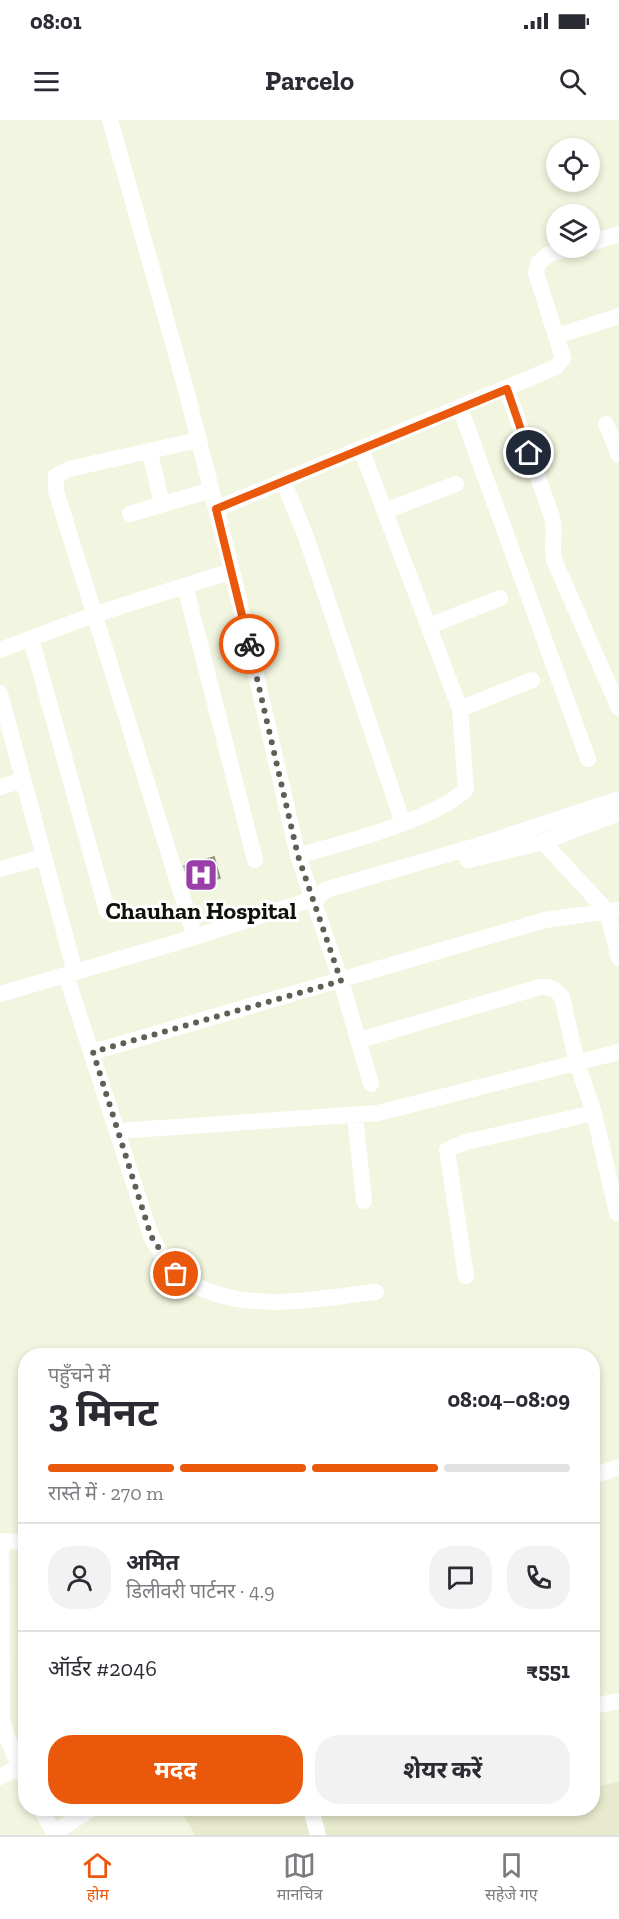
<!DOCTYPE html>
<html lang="hi">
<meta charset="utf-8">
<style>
:root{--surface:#fff;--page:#f2f2f3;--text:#2b2b33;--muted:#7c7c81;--line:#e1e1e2;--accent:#ea580c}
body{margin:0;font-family:"Zilla Slab","Noto Sans Devanagari",serif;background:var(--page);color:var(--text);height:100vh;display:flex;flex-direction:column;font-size:22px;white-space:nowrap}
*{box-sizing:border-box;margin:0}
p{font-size:20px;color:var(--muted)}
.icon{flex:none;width:33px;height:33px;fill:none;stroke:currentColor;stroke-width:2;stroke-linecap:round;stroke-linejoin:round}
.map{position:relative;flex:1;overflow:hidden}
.drawer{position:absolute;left:18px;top:1228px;width:582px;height:468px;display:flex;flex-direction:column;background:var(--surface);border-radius:24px;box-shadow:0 3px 9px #0003}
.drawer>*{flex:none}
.buttons{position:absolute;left:546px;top:18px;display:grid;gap:12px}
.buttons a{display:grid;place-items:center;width:54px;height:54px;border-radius:50%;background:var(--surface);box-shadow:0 3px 9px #0003;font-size:30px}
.pin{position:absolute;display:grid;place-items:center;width:51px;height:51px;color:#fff;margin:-26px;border:3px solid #fff;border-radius:50%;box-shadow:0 2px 6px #0007}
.courier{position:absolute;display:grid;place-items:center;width:60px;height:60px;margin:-30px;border:4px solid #ea580c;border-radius:50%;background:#fff;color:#222;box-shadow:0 2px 8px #0007}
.overview em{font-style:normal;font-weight:700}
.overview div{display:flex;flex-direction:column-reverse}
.overview{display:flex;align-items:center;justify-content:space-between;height:102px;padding:0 30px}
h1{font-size:39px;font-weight:700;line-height:45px}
.bar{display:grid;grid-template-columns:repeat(4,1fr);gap:9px 6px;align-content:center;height:72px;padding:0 30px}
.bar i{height:8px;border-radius:4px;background:var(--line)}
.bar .active{background:var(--accent)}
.bar p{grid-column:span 4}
.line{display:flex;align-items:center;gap:15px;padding:0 30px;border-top:2px solid var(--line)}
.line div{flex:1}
.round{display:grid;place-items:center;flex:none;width:63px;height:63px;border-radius:24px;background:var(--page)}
.action{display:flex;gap:12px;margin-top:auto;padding:12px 30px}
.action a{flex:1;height:69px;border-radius:24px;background:var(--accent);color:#fff;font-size:24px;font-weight:700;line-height:69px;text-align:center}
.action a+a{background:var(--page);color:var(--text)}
.status{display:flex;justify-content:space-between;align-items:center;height:42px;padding:0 30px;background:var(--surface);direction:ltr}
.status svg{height:16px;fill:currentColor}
header{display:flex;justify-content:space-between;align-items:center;height:78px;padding:0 30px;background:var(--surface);font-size:27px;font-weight:700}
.tabs{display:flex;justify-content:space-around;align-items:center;height:84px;border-top:2px solid var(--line);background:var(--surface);font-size:16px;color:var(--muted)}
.tabs a{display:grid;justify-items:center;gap:3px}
.tabs .active{color:var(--accent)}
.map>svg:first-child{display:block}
</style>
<div class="status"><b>08:01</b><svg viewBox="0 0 49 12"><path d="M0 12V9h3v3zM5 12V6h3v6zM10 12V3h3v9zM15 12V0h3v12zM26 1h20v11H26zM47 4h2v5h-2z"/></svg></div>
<header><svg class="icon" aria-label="menu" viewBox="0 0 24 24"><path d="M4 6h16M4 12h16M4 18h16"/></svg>Parcelo<svg class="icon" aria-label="search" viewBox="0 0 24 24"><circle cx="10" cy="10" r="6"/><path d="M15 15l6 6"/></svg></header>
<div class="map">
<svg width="619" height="1715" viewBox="0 0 619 1715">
<rect width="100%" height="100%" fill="#f2f5df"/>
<path fill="#e7eacd" d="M619 1662V1715H195L180 1689H592L593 1667Z"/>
<path fill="#b4b6a2" stroke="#8b8d7a" stroke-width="1.5" d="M214 737 220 758 190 767 184 746Z"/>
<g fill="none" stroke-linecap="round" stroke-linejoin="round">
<path stroke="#fff" stroke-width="16" d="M110 0 185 266 232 451 298 736 341 861 371 964
M590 123 619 114
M556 216 619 196
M507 269 552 397C556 412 551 425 554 440L619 588
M460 288 588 639
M606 304 619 335
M150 333 162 384
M283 361 305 414 403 703
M216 389 556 247 563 238 536 153 538 143 549 134 573 128
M385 391 456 364
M130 394 211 370
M185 466 255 740
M429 506 500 478
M31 518 107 791
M0 530 96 494 232 451
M0 573 75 852
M460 589 532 560
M0 667 23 660
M543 722 607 791 619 838
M298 736C341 723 436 700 466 669L460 589 361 329
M468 740 543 722 619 693
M0 749 44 737
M195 817 56 371V356L69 349 198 320
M66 855 151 1116C158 1128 166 1146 177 1154 235 1197 310 1179 376 1172
M0 874 195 817 319 777 325 770 483 724 619 679
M360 920 540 867C551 866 555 869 562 877L577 943 594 993 617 1093
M93 932 545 800 619 790
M355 995 364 1081
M117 1011 378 993 619 932
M466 1156 447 1030 466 1022 594 993
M592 1356 619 1347
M0 1421 26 1422
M1 1421 2 1599 7 1618 26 1660
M592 1586 619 1581
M0 1657 26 1643
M41 1689 55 1715
M311 1689 318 1715
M54 1713 91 1689"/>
</g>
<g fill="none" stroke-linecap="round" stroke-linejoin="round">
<path stroke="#5e6054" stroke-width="6" stroke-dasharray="0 10.8" d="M176 1154 151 1116 93 932 341 861 298 736 249 524"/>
<path stroke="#ea580c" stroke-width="8" d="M249 524 216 389 507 269 529 333"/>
</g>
<defs>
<g id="hospital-square" transform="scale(1.725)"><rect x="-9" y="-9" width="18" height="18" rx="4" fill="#9a3fa9" stroke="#fff"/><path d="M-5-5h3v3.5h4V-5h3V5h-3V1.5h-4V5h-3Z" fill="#fff"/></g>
</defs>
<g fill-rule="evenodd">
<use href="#hospital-square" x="201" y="755"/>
</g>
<g text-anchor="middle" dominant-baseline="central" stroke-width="6" stroke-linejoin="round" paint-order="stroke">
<g font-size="24" font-weight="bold" fill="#0f1009" stroke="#fff">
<text x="201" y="790">Chauhan Hospital</text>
</g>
</g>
</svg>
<div class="buttons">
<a><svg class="icon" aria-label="locate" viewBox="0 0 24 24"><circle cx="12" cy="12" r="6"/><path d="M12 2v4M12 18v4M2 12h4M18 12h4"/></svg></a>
<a><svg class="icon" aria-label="layers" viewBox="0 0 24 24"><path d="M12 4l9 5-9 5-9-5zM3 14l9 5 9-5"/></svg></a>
</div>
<div class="pin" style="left:176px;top:1154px;background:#ea580c"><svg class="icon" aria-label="bag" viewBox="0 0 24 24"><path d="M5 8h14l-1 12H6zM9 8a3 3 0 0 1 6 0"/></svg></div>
<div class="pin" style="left:529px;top:333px;background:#1f2937"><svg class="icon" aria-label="home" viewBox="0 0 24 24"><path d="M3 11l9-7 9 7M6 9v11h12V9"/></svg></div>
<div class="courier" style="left:249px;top:524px"><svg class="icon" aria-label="bike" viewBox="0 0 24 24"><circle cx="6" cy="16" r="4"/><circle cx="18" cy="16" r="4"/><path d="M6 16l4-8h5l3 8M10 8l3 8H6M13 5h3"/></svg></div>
<section class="drawer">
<div class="overview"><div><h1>3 मिनट</h1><p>पहुँचने में</p></div><em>08:04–08:09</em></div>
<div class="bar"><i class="active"></i><i class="active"></i><i class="active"></i><i></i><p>रास्ते में · 270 m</p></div>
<div class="line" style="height:108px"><a class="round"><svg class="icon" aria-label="person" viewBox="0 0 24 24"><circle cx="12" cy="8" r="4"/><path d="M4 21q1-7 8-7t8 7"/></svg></a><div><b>अमित</b><p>डिलीवरी पार्टनर · 4.9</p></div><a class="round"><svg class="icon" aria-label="chat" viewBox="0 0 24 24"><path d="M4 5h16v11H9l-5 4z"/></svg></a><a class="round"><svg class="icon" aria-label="phone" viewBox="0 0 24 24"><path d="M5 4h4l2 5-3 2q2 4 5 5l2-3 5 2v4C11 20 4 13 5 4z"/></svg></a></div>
<div class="line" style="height:78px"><div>ऑर्डर #2046</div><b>₹551</b></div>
<div class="action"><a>मदद</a><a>शेयर करें</a></div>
</section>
</div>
<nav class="tabs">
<a class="active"><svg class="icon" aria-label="home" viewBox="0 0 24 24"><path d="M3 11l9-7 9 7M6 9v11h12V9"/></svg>होम</a>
<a><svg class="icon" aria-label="map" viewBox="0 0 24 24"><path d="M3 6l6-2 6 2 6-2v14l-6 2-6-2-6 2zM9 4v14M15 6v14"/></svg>मानचित्र</a>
<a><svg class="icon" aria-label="saved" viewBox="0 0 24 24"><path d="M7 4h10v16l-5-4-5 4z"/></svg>सहेजे गए</a>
</nav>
